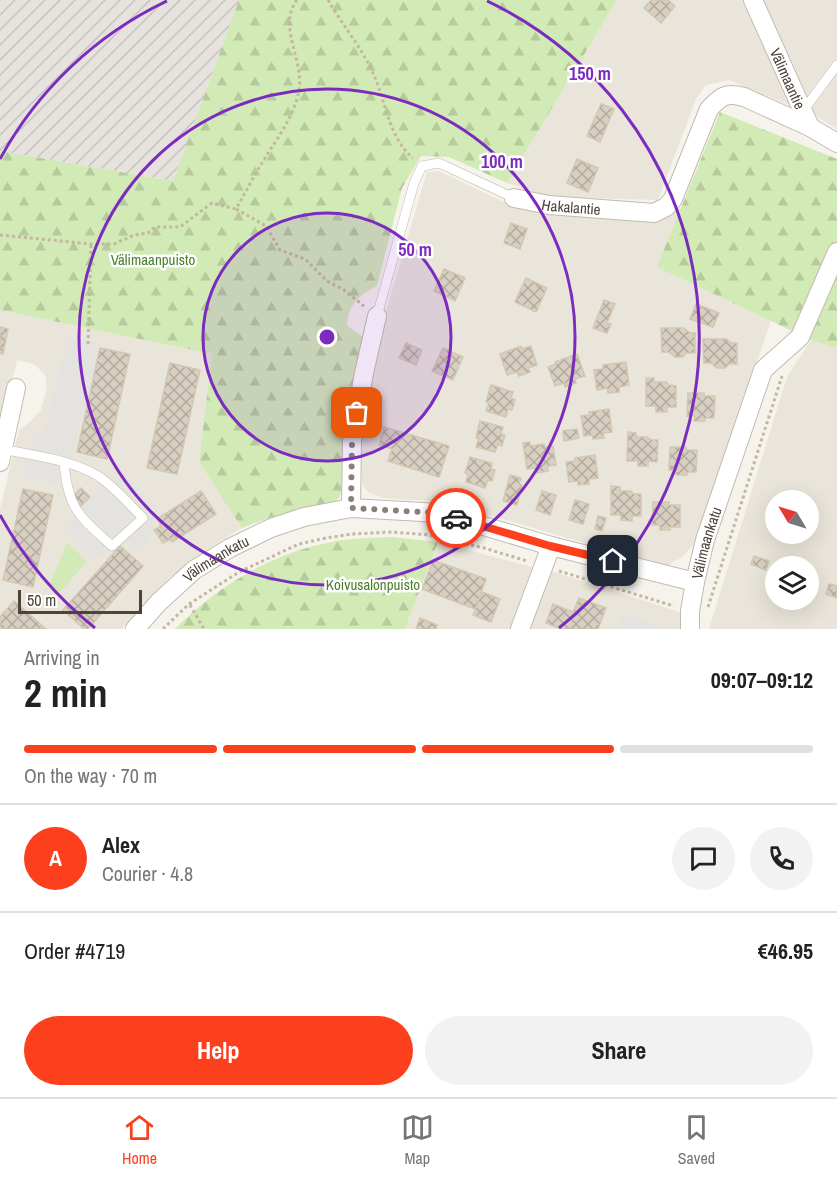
<!DOCTYPE html>
<meta charset="utf-8">
<style>
:root{--surface:#fff;--page:#f2f2f2;--text:#222;--muted:#767676;--line:#e0e0e0;--accent:#fc3f1d}
body{margin:0;font-family:"Archivo Narrow",sans-serif;background:var(--page);color:var(--text);height:100vh;display:flex;flex-direction:column;font-size:22px;white-space:nowrap}
*{box-sizing:border-box;margin:0}
p{font-size:20px;color:var(--muted)}
.icon{flex:none;width:33px;height:33px;fill:none;stroke:currentColor;stroke-width:2;stroke-linecap:round;stroke-linejoin:round}
.map{position:relative;height:629px;overflow:hidden}
.side{display:flex;flex-direction:column;background:var(--surface);flex:1}
.side>*{flex:none}
.needle{width:39px;rotate:308deg}
.controls{position:absolute;left:765px;top:490px;display:grid;gap:12px}
.controls a{display:grid;place-items:center;width:54px;height:54px;border-radius:50%;background:var(--surface);box-shadow:0 6px 24px #0002;font-size:30px}
.scale{position:absolute;left:18px;bottom:15px;width:124px;box-sizing:border-box;padding-left:6px;border:3px solid #4b4439;border-top:0;font-size:16px;line-height:21px;white-space:nowrap;color:#4b4439;-webkit-text-stroke:4px #fff;paint-order:stroke}
.pin{position:absolute;display:grid;place-items:center;width:51px;height:51px;color:#fff;margin:-26px;border-radius:12px;box-shadow:0 3px 9px #0006}
.courier{position:absolute;display:grid;place-items:center;width:60px;height:60px;margin:-30px;border:4px solid #fc3f1d;border-radius:50%;background:#fff;color:#222;box-shadow:0 2px 8px #0007}
.summary em{font-style:normal;font-weight:700}
.summary div{display:flex;flex-direction:column-reverse}
.summary{display:flex;align-items:center;justify-content:space-between;height:102px;padding:0 24px}
h1{font-size:39px;font-weight:700;line-height:45px}
.bar{display:grid;grid-template-columns:repeat(4,1fr);gap:9px 6px;align-content:center;height:72px;padding:0 24px}
.bar i{height:8px;border-radius:4px;background:var(--line)}
.bar .on{background:var(--accent)}
.bar p{grid-column:span 4}
.line{display:flex;align-items:center;gap:15px;padding:0 24px;border-top:2px solid var(--line)}
.line div{flex:1}
.round{display:grid;place-items:center;flex:none;width:63px;height:63px;border-radius:32px;background:var(--page)}
.primary-button{display:flex;gap:12px;margin-top:auto;padding:12px 24px}
.primary-button a{flex:1;height:69px;border-radius:36px;background:var(--accent);color:#fff;font-size:24px;font-weight:700;line-height:69px;text-align:center}
.primary-button a+a{background:var(--page);color:var(--text)}
.tab-bar{display:flex;justify-content:space-around;align-items:center;height:84px;border-top:2px solid var(--line);background:var(--surface);font-size:16px;color:var(--muted)}
.tab-bar a{display:grid;justify-items:center;gap:3px}
.tab-bar .on{color:var(--accent)}
.map>svg:first-child{display:block}
</style>
<div class="map">
<svg width="837" height="629" viewBox="0 0 837 629">
<defs>
<pattern id="industrial-furrows" width="10" height="10" patternUnits="userSpaceOnUse" patternTransform="scale(1.5)"><rect width="10" height="10" fill="#e6e2dd"/><path d="M-1 1l2-2M0 10L10 0M9 11l2-2" fill="none" stroke="#c7c3be"/></pattern>
<pattern id="forest-firs" width="22" height="20" patternUnits="userSpaceOnUse" patternTransform="scale(1.5)"><rect width="22" height="20" fill="#d2eab5"/><path d="M5 1l3.5 6h-7zM16 11l3.5 6h-7z" fill="#b6ca9c"/></pattern>
<pattern id="building-cross-hatch" width="8" height="8" patternUnits="userSpaceOnUse" patternTransform="scale(1.5)"><rect width="8" height="8" fill="#d8cfc1"/><path d="M0 0l8 8M0 8l8-8" fill="none" stroke="#b1aa9e"/></pattern>
</defs>
<rect width="100%" height="100%" fill="#f6f3ec"/>
<path fill="#eae5da" fill-rule="evenodd" d="M617 0H837V129L816 116 729 80 706 85 696 99 658 200 549 197 507 183Z
M439 171 508 204 528 210 657 222 682 207 658 267 771 321 694 544 682 557 665 567 445 502 382 498 368 492 362 485 359 448 384 318 427 172Z
M0 310 213 354 199 462 242 528 205 551 168 579 122 629H0V509L19 430 30 422 41 410 47 388 45 375 34 364 17 360 0 432Z
M811 340 837 348V629H709L787 377ZM776 501H808V534H776ZM776 567H808V600H776Z
M438 542 532 567 510 629H405Z
M551 571 680 612 681 629H528Z"/>
<path fill="url(#industrial-furrows)" d="M0 0H239L173 181 0 151Z"/>
<path fill="#d2eab5" d="M67 543 87 561 59 593 50 584Z"/>
<path fill="url(#forest-firs)" d="M239 0H617L507 183 449 157 421 156 402 188 377 286C358 296 349 304 347 325L364 338 342 489 339 498 333 503 268 518 242 528 199 462 212 354 0 310V151L173 181Z
M720 112 837 159V348L811 340 657 267Z
M392 537 438 542 405 629H175C215 588 270 554 327 543 348 538 370 538 392 537Z"/>
<path fill="#e5e3e0" d="M67 336 101 344 72 456 60 485 23 477 35 432 44 434Z
M127 476 156 505 157 513 153 534 138 552 128 542 118 544 94 560 62 529 99 486Z
M622 612 663 627V629H616Z"/>
<path fill="url(#building-cross-hatch)" stroke="#d3c7b4" stroke-width="1.5" d="M651 0H668L675 6 661 23 644 8Z
M601 104 614 109 600 142 587 136Z
M577 159 598 168 588 192 567 183Z
M511 223 527 229 520 249 504 243Z
M444 269 465 278 455 301 434 291Z
M526 278 547 288 536 312 515 302Z
M604 300 615 304 607 323 611 324 607 333 593 328Z
M696 304 719 313 713 327 690 319Z
M0 327 8 329 3 354 0 353Z
M661 328H684L690 333H695V353H686L683 357H675L669 352H662Z
M703 339H726L732 343H737V364H729L725 368H717L711 363H704Z
M406 343 422 350 416 365 399 358Z
M521 346 522 349 531 346 537 365 528 368 530 372 519 376 517 372 507 375 500 354Z
M100 348 130 354 107 459 77 452Z
M443 348 463 357 453 380 432 371Z
M577 354 585 376 575 379 576 383 565 387 564 383 555 386 548 367 556 364 555 362Z
M626 362 629 385 619 387V392L608 393 607 388 597 390 594 370 603 369V365Z
M170 363 200 370 177 474 147 468Z
M646 378H654V382H666L669 385 676 386V407H667V412H656V406H646Z
M491 385 513 392 511 398 515 400 512 410 508 409 506 417 486 411 489 403 486 402Z
M688 393H704V396H715L714 418H705V421H694L695 416H687Z
M609 409 612 432 603 433 604 438 593 439 592 435 584 436 581 416 589 415V412Z
M480 421 503 427 501 434 505 435 502 446 498 444 495 452 476 447 479 438H476Z
M384 427 449 446 439 477 388 461 392 449 379 445Z
M577 429 579 438 564 441 563 431Z
M628 432 636 433V437H647L651 440H658L657 462 648 461V466H638V461H627Z
M530 442V446L544 444 545 447 553 446 556 465 548 466V471L537 473V468L527 469 523 443Z
M670 447H686V450H697L696 472H687V475H676V470H669Z
M595 455 598 478 589 479V484L578 485V481L569 482 566 462 575 461V458Z
M470 457 492 463 491 469 495 470 492 481 488 480 485 488 466 482 468 474 465 473Z
M510 475 521 478 519 484 522 485 517 505 503 501Z
M611 486 620 487V491H631L634 494H641V516H632V521L621 520V515H611Z
M81 488 90 497 81 506 72 497Z
M23 489 53 495 33 587 3 580Z
M201 491 216 514 172 542 170 539 163 543 154 530 161 526 157 519Z
M542 491 556 495 550 515 536 510Z
M575 500 589 504 583 524 569 520Z
M653 502H669V505H680V527H670V530H660V525H652Z
M598 516 606 518 602 531 595 529Z
M120 546 143 566 88 629H84L63 610Z
M754 556 769 561 766 570 751 564Z
M433 560 486 579 475 609 422 589Z
M829 584 837 586V598L826 594Z
M482 592 500 599 491 622 473 615Z
M579 598 606 608 598 629H561L546 623 553 604 573 612Z
M14 601 46 629H0V617Z
M420 618 437 625 436 629H416Z"/>
<g fill="none" stroke-linecap="round" stroke-linejoin="round">
<g stroke="#c2bbae" stroke-width="10">
<path id="service" d="M803 111 837 65
M377 316 414 183 422 166 439 163 514 198
M3 449C34 456 70 459 98 476 115 487 129 504 143 518L112 546C79 516 68 509 64 463"/>
</g>
<g stroke="#c2bbae" stroke-width="20">
<g id="minor">
<path id="s1" d="M753 0 810 127 837 143"/>
<path id="s2" d="M514 198 549 205 654 213 666 207 673 199 709 109C721 96 726 92 744 97L810 127"/>
<path d="M0 462 16 388"/>
<path d="M351 508 352 441 364 373 377 316"/>
<path id="s3" d="M135 629 159 602 194 570 230 548 271 528 304 517 351 508 440 513 551 546 695 582 705 540 763 370 800 337 837 252"/>
<path d="M520 629 551 546"/>
<path d="M690 629V611L695 582"/>
</g>
</g>
<path stroke="#c4b79f" stroke-width="3" stroke-dasharray="3 3" stroke-linecap="butt" d="M297 0C277 26 304 59 299 90 294 119 273 143 259 168 251 181 244 195 236 209L266 226 280 250 305 259 327 281 344 290 364 306
M328 0C342 24 363 50 374 75 386 103 389 138 413 158
M0 235 91 244H114L134 235 148 233 155 227H180L212 203 236 209
M88 344 91 244
M559 571 674 606
M190 605 204 629
M708 607 782 376
M163 629 189 604 239 572 299 544 326 538 352 534 392 532 430 535 484 548 527 561"/>
<use href="#service" stroke="#fff" stroke-width="9"/>
<use href="#minor" stroke="#fff" stroke-width="18"/>
</g>
<g fill="none" stroke-linecap="round" stroke-linejoin="round">
<path stroke="#878178" stroke-width="6" stroke-dasharray="0 10.8" d="M357 413 352 441 351 508 440 513 456 518"/>
<path stroke="#fc3f1d" stroke-width="8" d="M456 518 550 546 613 561"/>
</g>
<circle cx="327" cy="337" r="124" fill="#7b2cbf" fill-opacity=".12"/>
<g fill="none" stroke="#7b2cbf" stroke-width="3">
<circle cx="327" cy="337" r="124"/>
<circle cx="327" cy="337" r="248"/>
<path d="M95 628A372 372 0 0 1 0 515M0 159A372 372 0 0 1 167 1M487 1A372 372 0 0 1 559 628"/>
</g>
<g text-anchor="middle" dominant-baseline="central" stroke-width="5" stroke-linejoin="round" paint-order="stroke">
<g font-size="15" fill="#4b4439" stroke="#fff">
<text stroke="none"><textPath href="#s1" startOffset="86">Välimaantie</textPath></text>
<text stroke="none"><textPath href="#s2" startOffset="58">Hakalantie</textPath></text>
<text stroke="none"><textPath href="#s3" startOffset="648">Välimaankatu</textPath></text>
<text stroke="none"><textPath href="#s3" startOffset="108">Välimaankatu</textPath></text>
</g>
<g font-size="15" fill="#4a7f2a" stroke="#fff">
<text x="153" y="259">Välimaanpuisto</text>
<text x="373" y="584">Koivusalonpuisto</text>
</g>
</g>
<circle cx="327" cy="337" r="9" fill="#7b2cbf" stroke="#fff" stroke-width="3"/>
<g font-size="18" text-anchor="middle" font-weight="bold" fill="#7b2cbf" stroke="#fff" stroke-width="5" stroke-linejoin="round" paint-order="stroke">
<text x="590" y="80">150 m</text>
<text x="502" y="168">100 m</text>
<text x="415" y="256">50 m</text>
</g>
</svg>
<div class="controls">
<a><svg class="needle" viewBox="-14 -14 28 28"><path d="M0-13l5 13h-10z" fill="#e53935"/><path d="M0 13l5-13h-10z" fill="#767676"/></svg></a>
<a><svg class="icon" aria-label="layers" viewBox="0 0 24 24"><path d="M12 4l9 5-9 5-9-5zM3 14l9 5 9-5"/></svg></a>
</div>
<div class="scale">50 m</div>
<div class="pin" style="left:357px;top:413px;background:#ea580c"><svg class="icon" aria-label="bag" viewBox="0 0 24 24"><path d="M5 8h14l-1 12H6zM9 8a3 3 0 0 1 6 0"/></svg></div>
<div class="pin" style="left:613px;top:561px;background:#1f2937"><svg class="icon" aria-label="home" viewBox="0 0 24 24"><path d="M3 11l9-7 9 7M6 9v11h12V9"/></svg></div>
<div class="courier" style="left:456px;top:518px"><svg class="icon" aria-label="car" viewBox="0 0 24 24"><path d="M5 17H2v-5l4-1 3-4h7l3 4 3 1v5h-3M9 17h6M6 11h13"/><circle cx="7" cy="17" r="2"/><circle cx="17" cy="17" r="2"/></svg></div>
</div>
<section class="side">
<div class="summary"><div><h1>2 min</h1><p>Arriving in</p></div><em>09:07–09:12</em></div>
<div class="bar"><i class="on"></i><i class="on"></i><i class="on"></i><i></i><p>On the way · 70 m</p></div>
<div class="line" style="height:108px"><b class="round" style="background:var(--accent);color:#fff">A</b><div><b>Alex</b><p>Courier · 4.8</p></div><a class="round"><svg class="icon" aria-label="chat" viewBox="0 0 24 24"><path d="M4 5h16v11H9l-5 4z"/></svg></a><a class="round"><svg class="icon" aria-label="phone" viewBox="0 0 24 24"><path d="M5 4h4l2 5-3 2q2 4 5 5l2-3 5 2v4C11 20 4 13 5 4z"/></svg></a></div>
<div class="line" style="height:78px"><div>Order #4719</div><b>€46.95</b></div>
<div class="primary-button"><a>Help</a><a>Share</a></div>
</section>
<nav class="tab-bar">
<a class="on"><svg class="icon" aria-label="home" viewBox="0 0 24 24"><path d="M3 11l9-7 9 7M6 9v11h12V9"/></svg>Home</a>
<a><svg class="icon" aria-label="map" viewBox="0 0 24 24"><path d="M3 6l6-2 6 2 6-2v14l-6 2-6-2-6 2zM9 4v14M15 6v14"/></svg>Map</a>
<a><svg class="icon" aria-label="saved" viewBox="0 0 24 24"><path d="M7 4h10v16l-5-4-5 4z"/></svg>Saved</a>
</nav>
